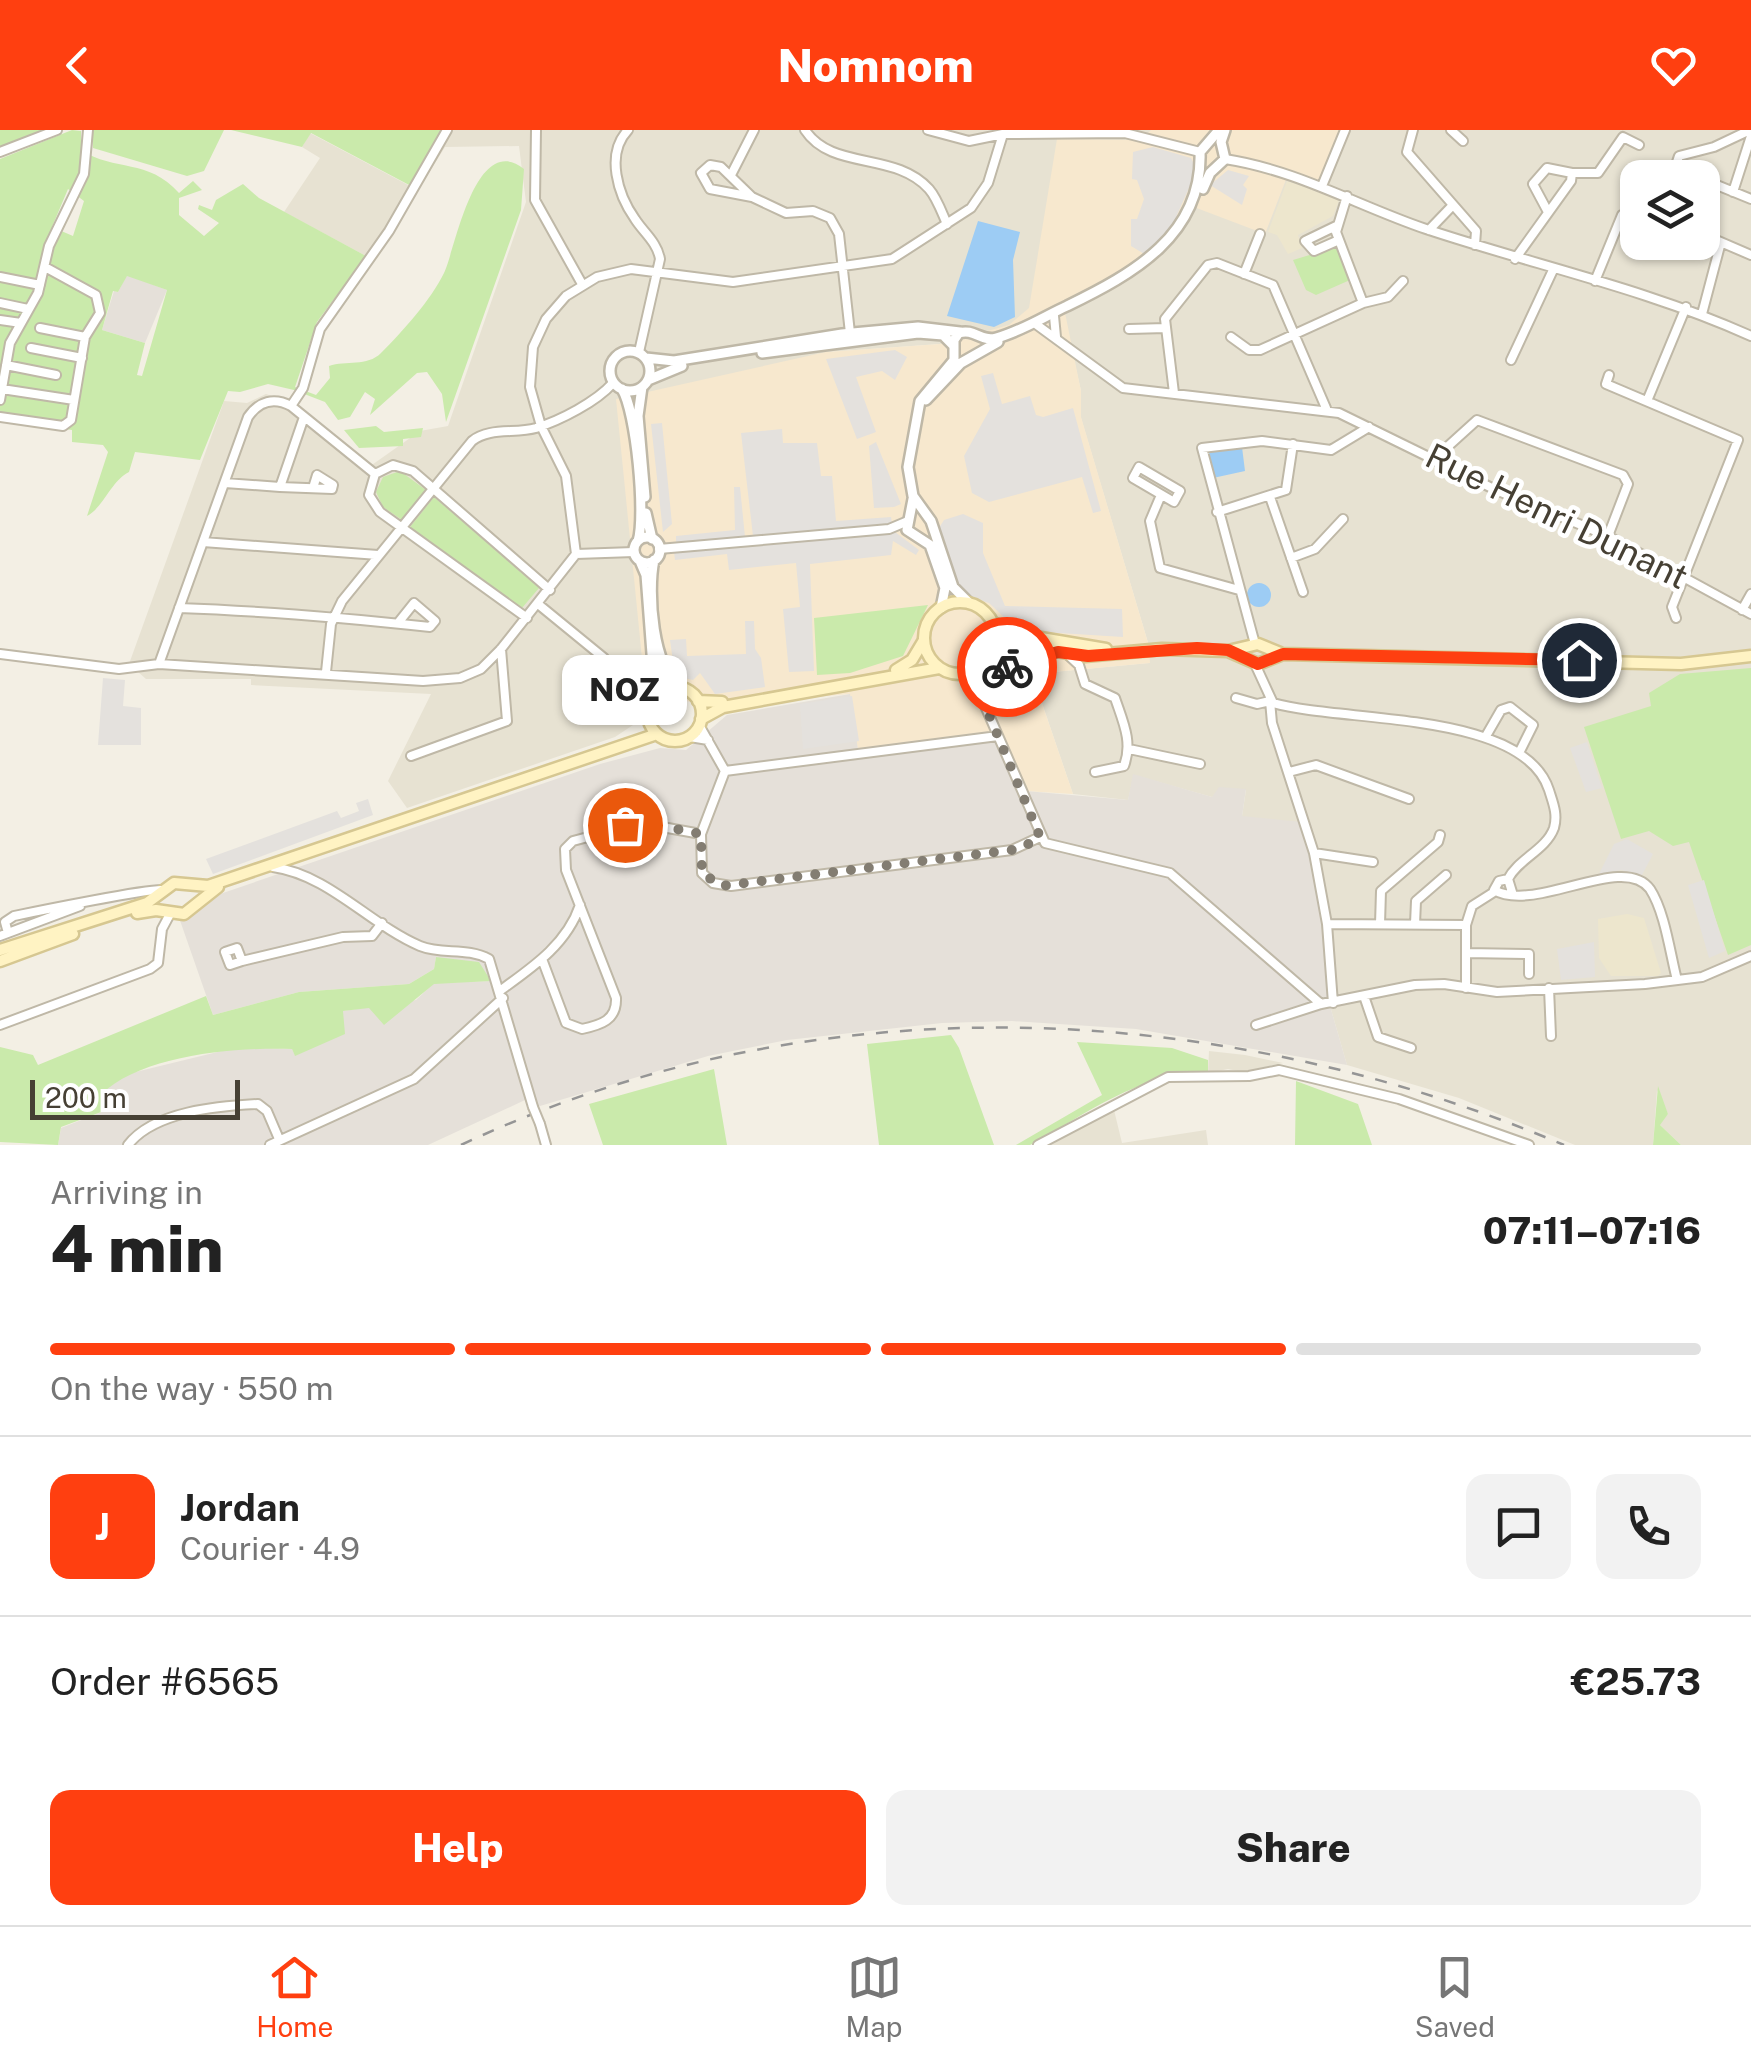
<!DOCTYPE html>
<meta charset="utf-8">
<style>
:root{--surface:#fff;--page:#f2f2f2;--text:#222;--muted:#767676;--line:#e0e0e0;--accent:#ff3f10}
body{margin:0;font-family:"Public Sans",sans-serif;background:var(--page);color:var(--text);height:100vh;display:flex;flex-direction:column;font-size:38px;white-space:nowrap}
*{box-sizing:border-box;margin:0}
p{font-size:32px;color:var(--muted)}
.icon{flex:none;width:55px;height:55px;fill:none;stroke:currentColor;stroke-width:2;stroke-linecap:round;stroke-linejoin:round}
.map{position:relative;height:1015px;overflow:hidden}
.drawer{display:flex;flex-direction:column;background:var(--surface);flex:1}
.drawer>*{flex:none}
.controls{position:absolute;left:1620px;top:30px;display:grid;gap:20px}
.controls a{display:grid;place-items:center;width:100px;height:100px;border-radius:20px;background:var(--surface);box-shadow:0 2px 8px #0004;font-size:50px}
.scale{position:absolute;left:30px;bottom:25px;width:210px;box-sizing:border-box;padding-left:10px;border:5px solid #464034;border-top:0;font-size:28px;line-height:35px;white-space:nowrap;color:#464034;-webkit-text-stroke:8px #fff;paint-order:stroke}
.pin{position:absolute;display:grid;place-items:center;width:85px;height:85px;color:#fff;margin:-42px;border:5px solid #fff;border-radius:50%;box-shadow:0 2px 10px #0007}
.courier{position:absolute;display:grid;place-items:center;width:100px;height:100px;margin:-50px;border:8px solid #ff3f10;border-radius:50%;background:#fff;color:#222;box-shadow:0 2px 12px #0007}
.bubble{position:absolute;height:70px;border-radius:20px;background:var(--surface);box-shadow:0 2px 8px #0004;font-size:32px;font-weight:800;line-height:70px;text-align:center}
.head em{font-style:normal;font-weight:800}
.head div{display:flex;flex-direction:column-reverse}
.head{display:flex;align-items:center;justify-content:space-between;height:170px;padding:0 50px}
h1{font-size:65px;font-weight:800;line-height:75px}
.bar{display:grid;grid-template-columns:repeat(4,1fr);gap:15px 10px;align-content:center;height:120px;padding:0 50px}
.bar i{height:12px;border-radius:8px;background:var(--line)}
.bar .current{background:var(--accent)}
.bar p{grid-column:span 4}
.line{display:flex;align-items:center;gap:25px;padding:0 50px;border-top:2px solid var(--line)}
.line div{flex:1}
.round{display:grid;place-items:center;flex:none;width:105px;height:105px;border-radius:20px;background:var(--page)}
.primary-button{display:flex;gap:20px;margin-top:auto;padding:20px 50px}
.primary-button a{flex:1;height:115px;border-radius:20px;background:var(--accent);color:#fff;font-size:40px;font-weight:800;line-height:115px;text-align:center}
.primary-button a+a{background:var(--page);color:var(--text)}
header{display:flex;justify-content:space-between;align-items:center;height:130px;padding:0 50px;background:var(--accent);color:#fff;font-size:45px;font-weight:800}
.tabs{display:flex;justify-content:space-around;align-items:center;height:140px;border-top:2px solid var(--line);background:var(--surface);font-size:28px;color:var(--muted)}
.tabs a{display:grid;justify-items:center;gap:5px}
.tabs .current{color:var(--accent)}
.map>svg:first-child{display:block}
</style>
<header><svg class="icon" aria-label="back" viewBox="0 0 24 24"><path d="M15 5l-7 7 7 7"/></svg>Nomnom<svg class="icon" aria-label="heart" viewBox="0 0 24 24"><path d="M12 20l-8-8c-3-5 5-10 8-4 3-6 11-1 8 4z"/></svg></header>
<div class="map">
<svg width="1751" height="1015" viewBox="0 0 1751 1015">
<rect width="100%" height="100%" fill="#f3efe4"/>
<path fill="#e7e2d2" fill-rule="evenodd" d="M447 0H1751V1015H1681L1659 994 1668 984 1657 960 1653 1015H1575L1459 968 1347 935 1330 876V797L1242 686 1246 660 1212 667 1134 645 1128 670 1073 664 1032 544 1149 533V516L1081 288V261L1064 185 940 214 827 222 628 370 644 548 636 593 615 607 407 678 388 651 431 564 251 555V549H146L129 534 224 271 247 273 266 264 284 270 369 337 420 301 448 296 526 72 519 16 445 17 381 120 366 126 284 82 320 28 302 17 310 3 410 56ZM1638 48H1702V112H1638Z
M1209 921 1245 925 1283 933 1242 942 1228 939 1208 943Z
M1114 980 1122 1013 1206 1000 1208 1015H1046Z"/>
<path fill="#f7e8ce" d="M1151 0H1341L1318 55 1287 47 1265 104 1186 74 1174 98 1136 138 1063 173 1081 261V287L1149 516 1150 533 1032 544 1073 664 1025 661 859 627 849 564 708 577 676 568 644 548 616 269 826 222 940 214 1009 195 1029 178 1057 9 1141 10Z"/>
<path fill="#e5e0d9" d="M127 145 167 160 145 213 102 200 114 161 118 162Z
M850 564 859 627 1004 607 1026 661 1128 670 1133 644 1212 667 1219 657 1246 659 1242 686 1311 693 1330 797V876L1347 935 1136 899 1012 891 942 893 787 910 708 926 540 976 525 970 428 1015H58L61 998 112 978 100 965 119 946 238 917 292 919 295 925 343 881 416 870 434 853 491 851 436 827 434 839 409 854 299 862 213 885 176 779 600 634 660 618 686 620 727 585Z"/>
<path fill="#ede6cd" d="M1287 51 1340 68 1333 86 1298 105 1302 118 1288 124 1277 105 1268 102Z
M1627 784 1644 788 1661 843 1658 846H1611L1599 828 1598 789Z"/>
<path fill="#caeaab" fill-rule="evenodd" d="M0 0H46L0 19Z
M72 0 81 1V20C115 42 148 28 179 63L193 51 202 60 179 68V85L204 106 219 93 198 79 199 75 212 80 216 70 243 54 259 68 366 126 317 192 295 257 316 265 330 248 329 236C346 230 367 237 381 223 402 202 431 170 444 143 455 121 475 0 524 39L521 80 446 292 442 264 427 242 417 243 370 285 375 269 365 262 350 287 338 290 325 272 294 260 268 254 240 262 228 261 200 330 135 322 129 342C111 351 103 378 87 386L108 322 103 315 72 312V300L0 290V29ZM68 59 84 71 73 106 52 97ZM127 146 167 160 142 246 137 245 145 213 102 200 113 161 118 162Z
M92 0H224L204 41 187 46 93 18Z
M231 0H447L411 56 311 3 302 17Z
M1336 117 1350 150 1316 165 1306 160 1293 130Z
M376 296 384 302 423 298 421 307 403 309V316L359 318 344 300Z
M400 341 426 360 402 390 383 377 376 362 383 347Z
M434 367 539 458 522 478 410 397Z
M928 475 903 526 850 543 817 545 814 488Z
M1751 538V815L1728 825 1689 712 1673 716 1649 701 1621 709 1584 597 1651 576 1649 563 1680 544Z
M436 827 479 832 491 851 434 854 384 895 369 878 343 881 345 904 295 926 292 919C237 917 140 925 101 965L112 978 61 997 58 1015 0 1012V917L33 925 38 935 206 866 213 885 299 862 409 854 434 839Z
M951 905 959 918 994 1015H879L867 914Z
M1077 912 1172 918 1208 930V943C1140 942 1088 983 1030 1015H1016L1102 965Z
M714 939 727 1015H603L589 974Z
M1296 951 1358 974 1372 1015H1295Z
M1658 956 1668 984 1660 995 1681 1015H1653Z"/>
<path fill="#e4e1dd" d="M1153 17 1191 28 1197 40 1173 94 1146 125 1131 116V89H1137L1144 69 1137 50 1132 49 1133 22Z
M1228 40 1249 46 1243 55 1247 59 1242 75 1210 55Z
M895 220 907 227 895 250 882 241 856 247 876 302 857 309 826 229Z
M993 243 1002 274 1030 266 1036 285 1043 287 1073 278 1101 381 1093 383 1082 347 989 372 972 363 964 326 990 279 981 246Z
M662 293 672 394 663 402 651 294Z
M782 299 783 313H817L821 346H832L836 391 891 387 892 394 753 406 741 303Z
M876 312 901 374 894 377 874 378 869 316Z
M734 357H740L745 407 676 413V406L735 400Z
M963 384 983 393V423L1005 476 1122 479 1123 507 1043 502 1007 490 989 473 968 466 958 457 937 401 944 390Z
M895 402 919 420 916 425 893 411 891 425 810 434 814 541 789 542 783 479 800 477 796 433 729 440 727 424 675 430 674 422Z
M745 491H754L755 519 761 528 765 557 715 564 700 543 693 550 675 546 670 510 686 509 687 526 746 524Z
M103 548 125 550 123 576 141 578V615H98Z
M852 566 859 611 803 619 800 574Z
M1587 612 1602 658 1586 662 1570 618Z
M368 669 373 685 213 744 206 729 337 681 341 688 359 681 356 673Z
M1627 709 1653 724 1642 745 1621 740 1599 744 1614 714Z
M1704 750 1725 821 1709 828 1688 755Z
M1594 812 1595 847 1561 850 1557 819Z"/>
<path fill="#9dccf4" d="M978 91 1020 102 1013 130 1015 187 994 197 947 186Z
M1242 317 1245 341 1213 348 1209 322Z
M1247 465a12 12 0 1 1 24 0a12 12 0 1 1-24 0Z"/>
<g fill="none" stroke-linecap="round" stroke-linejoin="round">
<g stroke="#bfb8a7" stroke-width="12">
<path id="minor" d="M536 0 535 70 582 154
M628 0C605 24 618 65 635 89 644 103 657 112 660 129L639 222
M805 0C832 41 895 21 929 59 937 68 942 83 947 94
M928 0 969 11 1003 4 1125 3 1200 22
M1413 0 1407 22 1476 101 1475 115
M1451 0 1463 11
M0 22 57 0
M1225 29C1297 40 1358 76 1426 99 1534 135 1647 159 1751 206
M1572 43H1598L1623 7 1639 15
M731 45 754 0
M1699 48 1676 35 1679 26 1714 17 1750 0
M1702 49 1751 69
M1322 56 1345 0
M1733 62 1751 6
M1347 66 1336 102 1363 173
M752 67 721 37 710 35 701 43 710 59 752 67 786 83 813 81 830 88 839 104 850 203
M1336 96 1305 111 1314 121 1339 110
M1429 100 1453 75
M1702 104 1751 125
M1515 129 1571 51 1572 43 1547 38 1533 54 1548 82
M45 137 96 165 100 183 85 207
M1244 144 1260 104
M0 147 40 155
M1595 151 1622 85H1629
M0 173 28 179
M1702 184 1721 112
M1054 186 1056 207
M0 190 21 193
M1037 195 1123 258 1339 283 1496 360 1608 406 1751 484
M1129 199 1166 198
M1231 207 1249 220H1260L1363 173 1388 167 1403 151
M31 218 82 228
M1511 230 1553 140
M6 235 56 245
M1609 245 1606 254 1738 310 1672 477 1676 488
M2 259 74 270
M1174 263 1165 189 1208 135 1217 133 1273 155 1326 278
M0 270 10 213 38 163 49 116 84 44 88 0
M1647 271 1686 177
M291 276 303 258 320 199 389 101 447 0
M0 287 63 296 71 290 85 207 40 198
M1435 328 1477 290 1623 345 1628 354 1608 406
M1139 337 1180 361 1174 372 1133 348Z
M225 353 280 357 304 287
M280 357 332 359 333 355 317 345 313 358
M1161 365 1150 391 1160 438 1239 460
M1270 367 1303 462
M1217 382 1286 360 1293 314
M203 412 378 425
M659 419 889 399 908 391
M576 424 634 422
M1291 428 1315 419 1343 389
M538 474 604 528
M179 478C264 481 346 488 430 497L435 491 414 473 398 493
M1742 480 1751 464
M527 488 380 382 369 365 375 344 393 335 413 341 550 460
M1255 514 1202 318 1262 311 1331 320 1369 297
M1066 523 1079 535 1085 554 1115 568C1123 592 1133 612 1124 636L1095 642
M0 524 119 539 159 534 423 551 460 548 481 539 501 519 576 424 566 346 541 296 530 257 533 217 546 189 566 166 597 147 631 139 733 152 892 129 971 78 988 53 1003 4
M159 534 248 287C259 271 274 267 291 276L375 344
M1255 534 1273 573C1342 593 1523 580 1549 660 1553 673 1558 684 1554 698 1546 720 1518 729 1508 749
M983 536H1014L1056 523
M979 539 982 564
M326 542 331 494 342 471 472 311C489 297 515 304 536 298 561 290 596 272 613 253
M963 544 982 569 1045 713 1170 743 1321 874
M1236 568 1257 574 1270 571 1272 593 1314 723 1327 794 1333 873
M699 595 725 641
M998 606 725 641 701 704 702 743 713 753 731 756 1012 720 1040 707
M1486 606 1501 580 1510 577 1533 595 1519 623
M690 607 708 610
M1129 619 1200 634
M411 626 507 591 501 519
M1289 642 1316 635 1409 669
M1314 723 1373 732
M273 737C329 745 369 794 420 816 442 825 467 817 489 829L533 977
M1512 762 1508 749 1499 751 1494 760C1535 784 1623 722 1650 759 1665 782 1670 823 1677 850
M1327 794 1466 795V858
M1380 794 1381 761 1438 712 1440 705
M1415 794 1416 771 1446 745
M1466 795 1472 776 1494 762
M8 803 5 792 14 786C33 782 156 757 163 760
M0 806 80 776
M1466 823 1529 824V844
M542 829 566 893 582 899C601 895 617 890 616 868L566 740 565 719 573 711 640 693 701 704
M242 831 230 835 225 822 237 818 242 831 343 807 372 806 382 793
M1549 858 1551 906
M501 860C533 837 567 814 580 775
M1364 866 1378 907 1411 918
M0 895 150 839 158 833 162 799 170 784
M1256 895 1321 874 1415 855 1444 854 1497 862 1645 854 1702 847 1751 826
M540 994 546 1015
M128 1015C154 981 219 976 258 974L267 981 279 1009
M270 1015 414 949 503 868
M1038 1015 1168 947 1249 946 1279 940 1399 969 1529 1015"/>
</g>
<g stroke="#bfb8a7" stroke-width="14">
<path id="tertiary" d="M1203 59 1210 43 1225 29 1221 12 1225 0
M610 241a20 20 0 1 1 40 0a20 20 0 1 1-40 0Z
M762 223 918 203 943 205 953 215
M646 228 674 231 842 204 918 197 960 202
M648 250 682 236
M642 257 638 286 645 367
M622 259C636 281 646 385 638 411
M926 270 961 233 998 212
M913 369 907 400 930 415 945 458 941 478
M646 383 652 409
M634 420a13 13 0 1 1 26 0a13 13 0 1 1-26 0Z
M654 430C647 462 653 540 680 557
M640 431 646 445 654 550 652 570
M969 473 953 457 931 391 913 366 908 337 920 271 954 230V210L959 203C974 198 981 212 996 208 1020 202 1045 186 1067 176 1133 144 1203 105 1200 22L1219 0"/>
</g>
<g stroke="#d6c791" stroke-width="15">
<path id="secondary" d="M924 508a36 36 0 1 1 72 0a36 36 0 1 1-72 0Z
M993 493 1029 506 1106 519
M1228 521 1258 534 1283 524 1681 534 1751 526
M993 523 1018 514 1085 526 1162 519 1228 521 1258 514 1280 523
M896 540 912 530 924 510
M648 584a27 27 0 1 1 54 0a27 27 0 1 1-54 0Z
M698 571 722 572
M701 589 723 577 939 538
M137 783 156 780 184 784 218 757
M0 820 147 773 174 753 208 756 657 604
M0 831 73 804"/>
</g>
<use href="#minor" stroke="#fff" stroke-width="8"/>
<use href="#tertiary" stroke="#fff" stroke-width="9"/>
<use href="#secondary" stroke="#fff3c3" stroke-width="10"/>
<path stroke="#959595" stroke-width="2.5" stroke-dasharray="12 12" stroke-linecap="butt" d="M461 1015C809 851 1214 866 1564 1015"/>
<g stroke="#bfb8a7" stroke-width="12" stroke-linecap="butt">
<path id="minor-bridge" d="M533 977 540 994"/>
</g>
<use href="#minor-bridge" stroke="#fff" stroke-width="8"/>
</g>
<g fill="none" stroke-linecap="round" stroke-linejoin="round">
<path stroke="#837d72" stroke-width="10" stroke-dasharray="0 18" d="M625 695 652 694 701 704 702 743 721 756 1020 719 1040 707 982 568 979 539 1007 537"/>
<path stroke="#ff3f10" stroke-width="12" d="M1007 537 1058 522 1088 526 1197 518 1228 520 1258 534 1283 524 1579 530"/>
</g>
<g text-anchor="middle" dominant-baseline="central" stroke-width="9" stroke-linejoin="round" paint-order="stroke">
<g font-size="35" fill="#464034" stroke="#fff">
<text transform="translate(1557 386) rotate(26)">Rue Henri Dunant</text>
</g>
</g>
</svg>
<div class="controls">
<a><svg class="icon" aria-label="layers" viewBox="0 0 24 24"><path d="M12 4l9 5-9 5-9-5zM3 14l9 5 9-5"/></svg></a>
</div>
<div class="scale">200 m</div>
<div class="pin" style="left:625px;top:695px;background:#ea580c"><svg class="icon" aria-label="bag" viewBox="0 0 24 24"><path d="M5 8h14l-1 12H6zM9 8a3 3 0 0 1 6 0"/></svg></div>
<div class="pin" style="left:1579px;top:530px;background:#1f2937"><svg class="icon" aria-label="home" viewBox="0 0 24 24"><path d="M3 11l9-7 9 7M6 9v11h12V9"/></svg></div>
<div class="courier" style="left:1007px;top:537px"><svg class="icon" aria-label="bike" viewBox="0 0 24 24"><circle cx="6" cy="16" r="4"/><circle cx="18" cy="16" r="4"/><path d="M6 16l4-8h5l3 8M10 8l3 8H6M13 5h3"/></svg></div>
<div class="bubble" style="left:562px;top:525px;width:125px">NOZ</div>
</div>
<section class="drawer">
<div class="head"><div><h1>4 min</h1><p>Arriving in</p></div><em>07:11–07:16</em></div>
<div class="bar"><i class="current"></i><i class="current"></i><i class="current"></i><i></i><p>On the way · 550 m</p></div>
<div class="line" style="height:180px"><b class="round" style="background:var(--accent);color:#fff">J</b><div><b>Jordan</b><p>Courier · 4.9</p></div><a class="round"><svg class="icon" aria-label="chat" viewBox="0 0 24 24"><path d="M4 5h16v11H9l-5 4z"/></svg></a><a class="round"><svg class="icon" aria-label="phone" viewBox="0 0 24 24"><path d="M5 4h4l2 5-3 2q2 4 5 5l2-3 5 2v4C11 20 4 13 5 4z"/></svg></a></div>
<div class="line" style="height:130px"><div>Order #6565</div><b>€25.73</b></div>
<div class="primary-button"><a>Help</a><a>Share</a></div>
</section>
<nav class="tabs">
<a class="current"><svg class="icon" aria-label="home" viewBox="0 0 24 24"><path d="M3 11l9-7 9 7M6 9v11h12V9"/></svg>Home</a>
<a><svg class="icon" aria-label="map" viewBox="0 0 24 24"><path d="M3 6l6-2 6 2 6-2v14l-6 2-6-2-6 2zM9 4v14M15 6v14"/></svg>Map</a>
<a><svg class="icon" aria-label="saved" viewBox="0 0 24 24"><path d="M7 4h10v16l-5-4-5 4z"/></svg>Saved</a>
</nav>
